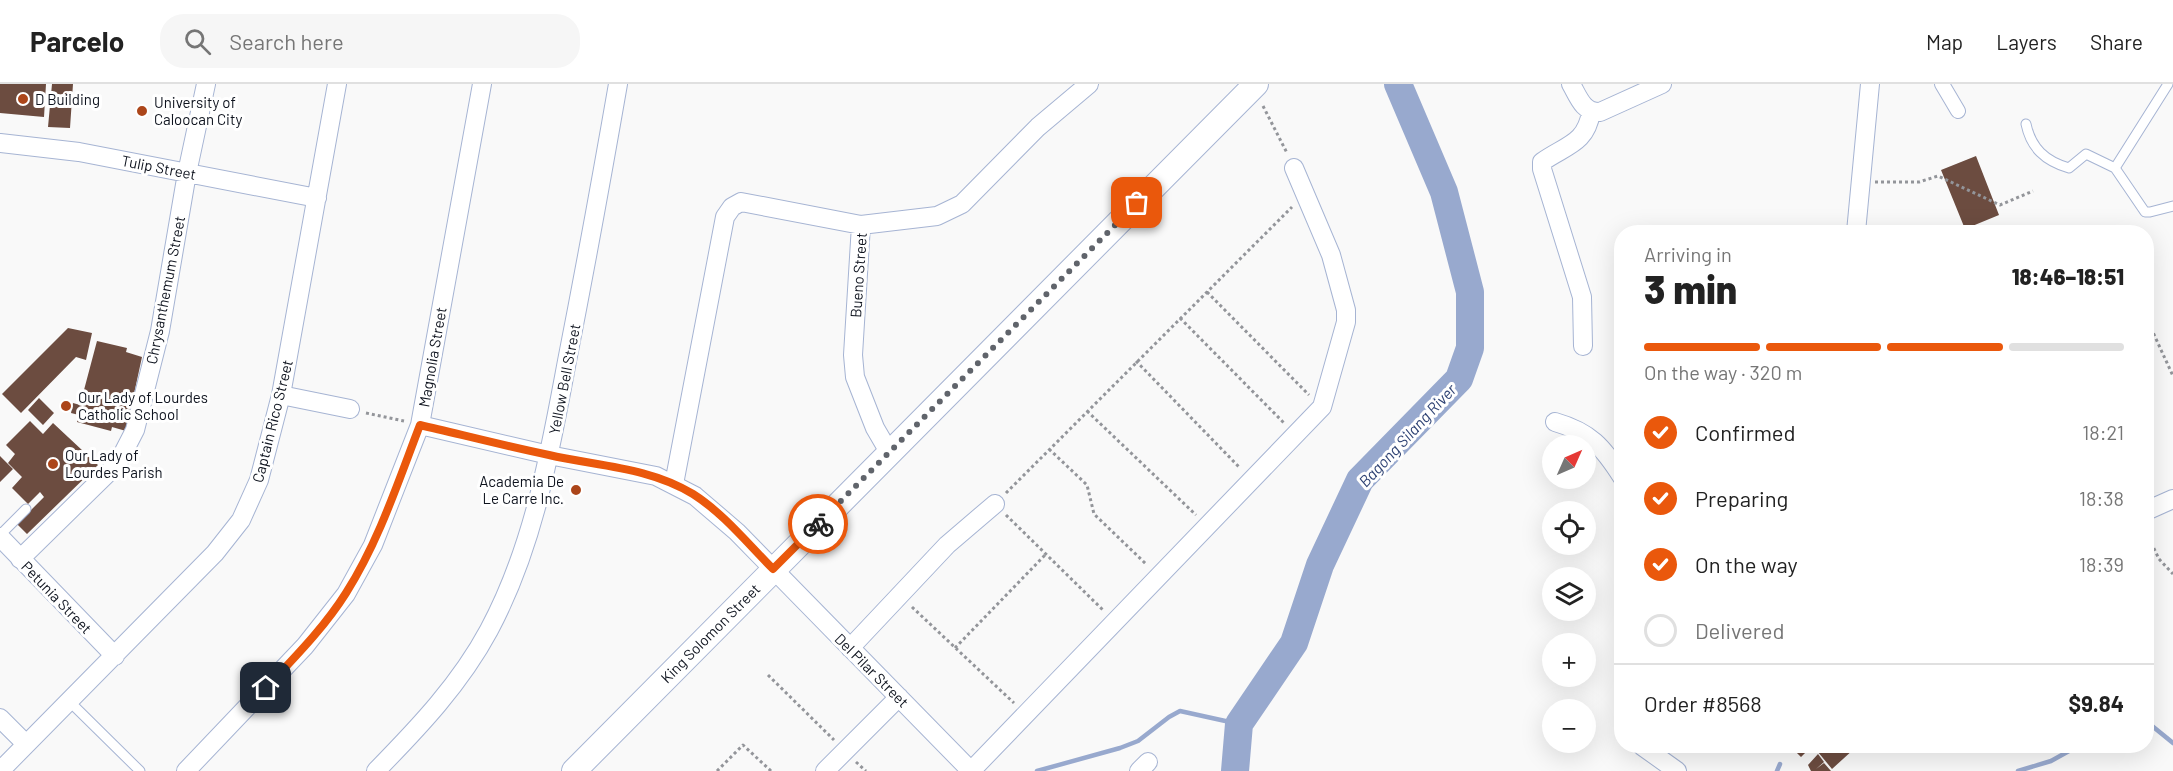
<!DOCTYPE html>
<meta charset="utf-8">
<style>
:root{--surface:#fff;--page:#f6f6f6;--text:#222;--muted:#767676;--line:#e0e0e0;--accent:#ea580c}
body{margin:0;font-family:Barlow,sans-serif;background:var(--page);color:var(--text);height:100vh;display:flex;flex-direction:column;font-size:22px;white-space:nowrap}
*{box-sizing:border-box;margin:0}
p{font-size:20px;color:var(--muted)}
.icon{flex:none;width:33px;height:33px;fill:none;stroke:currentColor;stroke-width:2;stroke-linecap:round;stroke-linejoin:round}
.map{position:relative;flex:1;overflow:hidden}
.drawer{position:absolute;left:1614px;top:141px;width:540px;height:528px;display:flex;flex-direction:column;background:var(--surface);border-radius:24px;box-shadow:0 6px 24px #0002}
.drawer>*{flex:none}
.needle{width:39px;rotate:45deg}
.controls{position:absolute;left:1542px;top:351px;display:grid;gap:12px}
.controls a{display:grid;place-items:center;width:54px;height:54px;border-radius:50%;background:var(--surface);box-shadow:0 6px 24px #0002;font-size:30px}
.pin{position:absolute;display:grid;place-items:center;width:51px;height:51px;color:#fff;margin:-26px;border-radius:12px;box-shadow:0 3px 9px #0006}
.courier{position:absolute;display:grid;place-items:center;width:60px;height:60px;margin:-30px;border:4px solid #ea580c;border-radius:50%;background:#fff;color:#222;box-shadow:0 2px 8px #0007}
.summary em{font-style:normal;font-weight:800}
.summary div{display:flex;flex-direction:column-reverse}
.summary{display:flex;align-items:center;justify-content:space-between;height:102px;padding:0 30px}
h1{font-size:39px;font-weight:800;line-height:45px}
.bar{display:grid;grid-template-columns:repeat(4,1fr);gap:9px 6px;align-content:center;height:72px;padding:0 30px}
.bar i{height:8px;border-radius:4px;background:var(--line)}
.bar .on{background:var(--accent)}
.bar p{grid-column:span 4}
.line{display:flex;align-items:center;gap:15px;padding:0 30px;border-top:2px solid var(--line)}
.line div{flex:1}
ol{padding:0 30px;list-style:none}
li{display:flex;align-items:center;gap:18px;height:66px}
li p{margin-inline-start:auto}
li .icon{padding:6px;border-radius:50%;background:var(--accent);color:#fff;stroke-width:4}
li:last-child{color:var(--muted)}
li i{width:33px;height:33px;border:3px solid var(--line);border-radius:50%}
header{display:flex;align-items:center;gap:36px;box-sizing:border-box;height:84px;padding:0 30px;background:var(--surface);border-bottom:2px solid var(--line)}
header strong{font-size:28px}
nav{display:flex;gap:33px;margin-inline-start:auto;font-size:21px}
.search{width:420px;height:54px;background:var(--page);display:flex;align-items:center;gap:15px;box-sizing:border-box;padding:0 21px;border-radius:24px;color:var(--muted);font-size:22px}
.map>svg:first-child{display:block}
</style>
<header>
<strong>Parcelo</strong>
<div class="search"><svg class="icon" aria-label="search" viewBox="0 0 24 24"><circle cx="10" cy="10" r="6"/><path d="M15 15l6 6"/></svg>Search here</div>
<nav><a>Map</a><a>Layers</a><a>Share</a></nav>
</header>
<div class="map">
<svg width="2173" height="687" viewBox="0 0 2173 687">
<rect width="100%" height="100%" fill="#f9f9f9"/>
<g fill="none" stroke-linecap="round" stroke-linejoin="round">
<path stroke="#98a9ce" stroke-width="4.5" d="M2146 637 2173 659
M1037 687 1120 664 1138 657 1169 633 1180 627 1239 640
M1777 687 1780 680
M2018 687 2051 677 2078 662"/>
<path stroke="#98a9ce" stroke-width="28" d="M1235 687 1239 640 1294 559 1320 481 1360 396 1459 295 1470 264V208L1444 108 1398 0"/>
</g>
<path fill="#6c4c40" d="M0 0H46L44 33 0 29Z
M52 0H73L70 44 48 43Z
M1976 72 1999 131 1965 145 1941 86Z
M68 244 92 249 86 276 76 273 21 329 2 310Z
M97 257 127 264 126 268 142 273 126 347 112 343 111 347 77 338 79 331 71 329 73 319 80 321Z
M39 314 54 329 43 341 28 326Z
M30 337 43 350 53 339 98 381 27 450 17 440 44 413 40 408 28 420 12 404 22 393 8 379 15 370 6 361Z
M0 372 13 385 0 398Z
M1790 662H1812L1801 673Z
M1813 662H1828L1831 665 1835 662H1851L1854 665 1832 685Z
M1818 670 1824 678 1816 685 1824 679 1831 687H1811L1808 681Z"/>
<g fill="none" stroke-linecap="round" stroke-linejoin="round">
<g stroke="#a6b4d3" stroke-width="11">
<path id="service" d="M2026 40C2031 64 2045 77 2069 84L2086 70 2115 84 2145 128H2150L2173 122
M2115 84 2168 0
M0 451 26 425
M69 617 140 687"/>
</g>
<g stroke="#a6b4d3" stroke-width="16">
<path id="pedestrian" d="M1942 0 1958 27"/>
</g>
<g stroke="#a6b4d3" stroke-width="20">
<path id="minor" d="M1571 0C1578 12 1583 29 1600 28L1662 0
M0 59 79 68 317 114
M861 141 853 271 855 293 875 344 889 368
M1856 148 1870 0
M1583 262 1582 213 1542 85V78C1566 61 1586 60 1591 28
M281 311 350 325
M1555 338C1590 348 1603 363 1622 393
M420 341 549 371 656 392 695 412 737 448 971 687
M674 400 725 133 732 123 741 118 861 141 937 132 962 120 1038 43 1089 0
M2146 427 2173 415
M0 453 115 572
M20 475 118 379 135 346 160 247 187 89 206 0
M850 564 947 461 995 420
M0 634 26 660
M1642 662 1677 687
M0 687 215 469 241 436 259 396 281 311 337 0
M186 687 305 562 346 510 373 461 420 341 482 0
M376 687C419 643 460 600 489 546 534 462 550 368 567 277 585 185 602 92 618 0
M825 687 899 613
M971 687 1322 323 1346 238V226L1331 171 1294 84
M1139 687 1148 678"/>
</g>
<g stroke="#a6b4d3" stroke-width="26">
<path id="tertiary" d="M574 687 1256 0"/>
</g>
<path stroke="#93959a" stroke-width="3" stroke-dasharray="3 3" stroke-linecap="butt" d="M1263 22 1287 69
M1875 98H1919L1938 92 2000 121 2033 107
M1207 208 1309 311
M1180 234 1284 339
M2151 244 2173 292
M1136 277 1240 384
M1087 327 1196 431
M366 329 404 337
M1049 365 1087 401 1094 430 1146 480
M1006 409 1292 123
M1006 431 1104 527
M2146 448 2159 475 2173 490
M912 523 1014 619
M955 564 1046 470
M768 591 834 656
M856 678 866 687
M717 687 743 661 771 687"/>
<use href="#service" stroke="#fff" stroke-width="9"/>
<use href="#pedestrian" stroke="#fff" stroke-width="14"/>
<use href="#minor" stroke="#fff" stroke-width="18"/>
<use href="#tertiary" stroke="#fff" stroke-width="24"/>
</g>
<g fill="none" stroke-linecap="round" stroke-linejoin="round">
<path stroke="#60646b" stroke-width="6" stroke-dasharray="0 10.8" d="M818 440 1137 119"/>
<path stroke="#ea580c" stroke-width="8" d="M266 604C294 574 324 544 346 509 379 457 398 398 420 341 463 351 505 362 549 371 597 382 649 383 693 410 723 429 748 460 773 485L818 440"/>
</g>
<g fill="#ac461a" stroke="#fff" stroke-width="2">
<circle cx="23" cy="15" r="6"/>
<circle cx="142" cy="27" r="6"/>
<circle cx="66" cy="322" r="6"/>
<circle cx="53" cy="380" r="6"/>
<circle cx="576" cy="406" r="6"/>
</g>
<g text-anchor="middle" dominant-baseline="central" stroke-width="6" stroke-linejoin="round" paint-order="stroke">
<g font-size="15" fill="#0e131e" stroke="#fff" text-anchor="start">
<text x="35" y="15">D Building</text>
<text x="154" y="18">University of<tspan x="154" dy="17">Caloocan City</tspan></text>
<text x="78" y="313">Our Lady of Lourdes<tspan x="78" dy="17">Catholic School</tspan></text>
<text x="65" y="371">Our Lady of<tspan x="65" dy="17">Lourdes Parish</tspan></text>
<text x="564" y="397" text-anchor="end">Academia De<tspan x="564" dy="17">Le Carre Inc.</tspan></text>
</g>
<g font-size="15" fill="#0e131e" stroke="#fff">
<text transform="translate(159 83) rotate(11)">Tulip Street</text>
<text transform="translate(858 191) rotate(-86)">Bueno Street</text>
<text transform="translate(165 206) rotate(-79)">Chrysanthemum Street</text>
<text transform="translate(432 273) rotate(-80)">Magnolia Street</text>
<text transform="translate(564 295) rotate(-79)">Yellow Bell Street</text>
<text transform="translate(272 337) rotate(-76)">Captain Rico Street</text>
<text transform="translate(57 513) rotate(46)">Petunia Street</text>
<text transform="translate(710 549) rotate(-45)">King Solomon Street</text>
<text transform="translate(872 586) rotate(45)">Del Pilar Street</text>
</g>
<g font-size="16" font-style="italic" fill="#2f4374" stroke="#fff">
<text transform="translate(1407 351) rotate(-47)">Bagong Silang River</text>
</g>
</g>
</svg>
<div class="controls">
<a><svg class="needle" viewBox="-14 -14 28 28"><path d="M0-13l5 13h-10z" fill="#e53935"/><path d="M0 13l5-13h-10z" fill="#767676"/></svg></a>
<a><svg class="icon" aria-label="locate" viewBox="0 0 24 24"><circle cx="12" cy="12" r="6"/><path d="M12 2v4M12 18v4M2 12h4M18 12h4"/></svg></a>
<a><svg class="icon" aria-label="layers" viewBox="0 0 24 24"><path d="M12 4l9 5-9 5-9-5zM3 14l9 5 9-5"/></svg></a>
<a>+</a>
<a>−</a>
</div>
<div class="pin" style="left:1137px;top:119px;background:#ea580c"><svg class="icon" aria-label="bag" viewBox="0 0 24 24"><path d="M5 8h14l-1 12H6zM9 8a3 3 0 0 1 6 0"/></svg></div>
<div class="pin" style="left:266px;top:604px;background:#1f2937"><svg class="icon" aria-label="home" viewBox="0 0 24 24"><path d="M3 11l9-7 9 7M6 9v11h12V9"/></svg></div>
<div class="courier" style="left:818px;top:440px"><svg class="icon" aria-label="bike" viewBox="0 0 24 24"><circle cx="6" cy="16" r="4"/><circle cx="18" cy="16" r="4"/><path d="M6 16l4-8h5l3 8M10 8l3 8H6M13 5h3"/></svg></div>
<section class="drawer">
<div class="summary"><div><h1>3 min</h1><p>Arriving in</p></div><em>18:46–18:51</em></div>
<div class="bar"><i class="on"></i><i class="on"></i><i class="on"></i><i></i><p>On the way · 320 m</p></div>
<ol>
<li><svg class="icon" aria-label="check" viewBox="0 0 24 24"><path d="M5 12l5 5 9-10"/></svg>Confirmed<p>18:21</p></li>
<li><svg class="icon" aria-label="check" viewBox="0 0 24 24"><path d="M5 12l5 5 9-10"/></svg>Preparing<p>18:38</p></li>
<li><svg class="icon" aria-label="check" viewBox="0 0 24 24"><path d="M5 12l5 5 9-10"/></svg>On the way<p>18:39</p></li>
<li><i></i>Delivered</li>
</ol>
<div class="line" style="height:78px"><div>Order #8568</div><b>$9.84</b></div>
</section>
</div>
